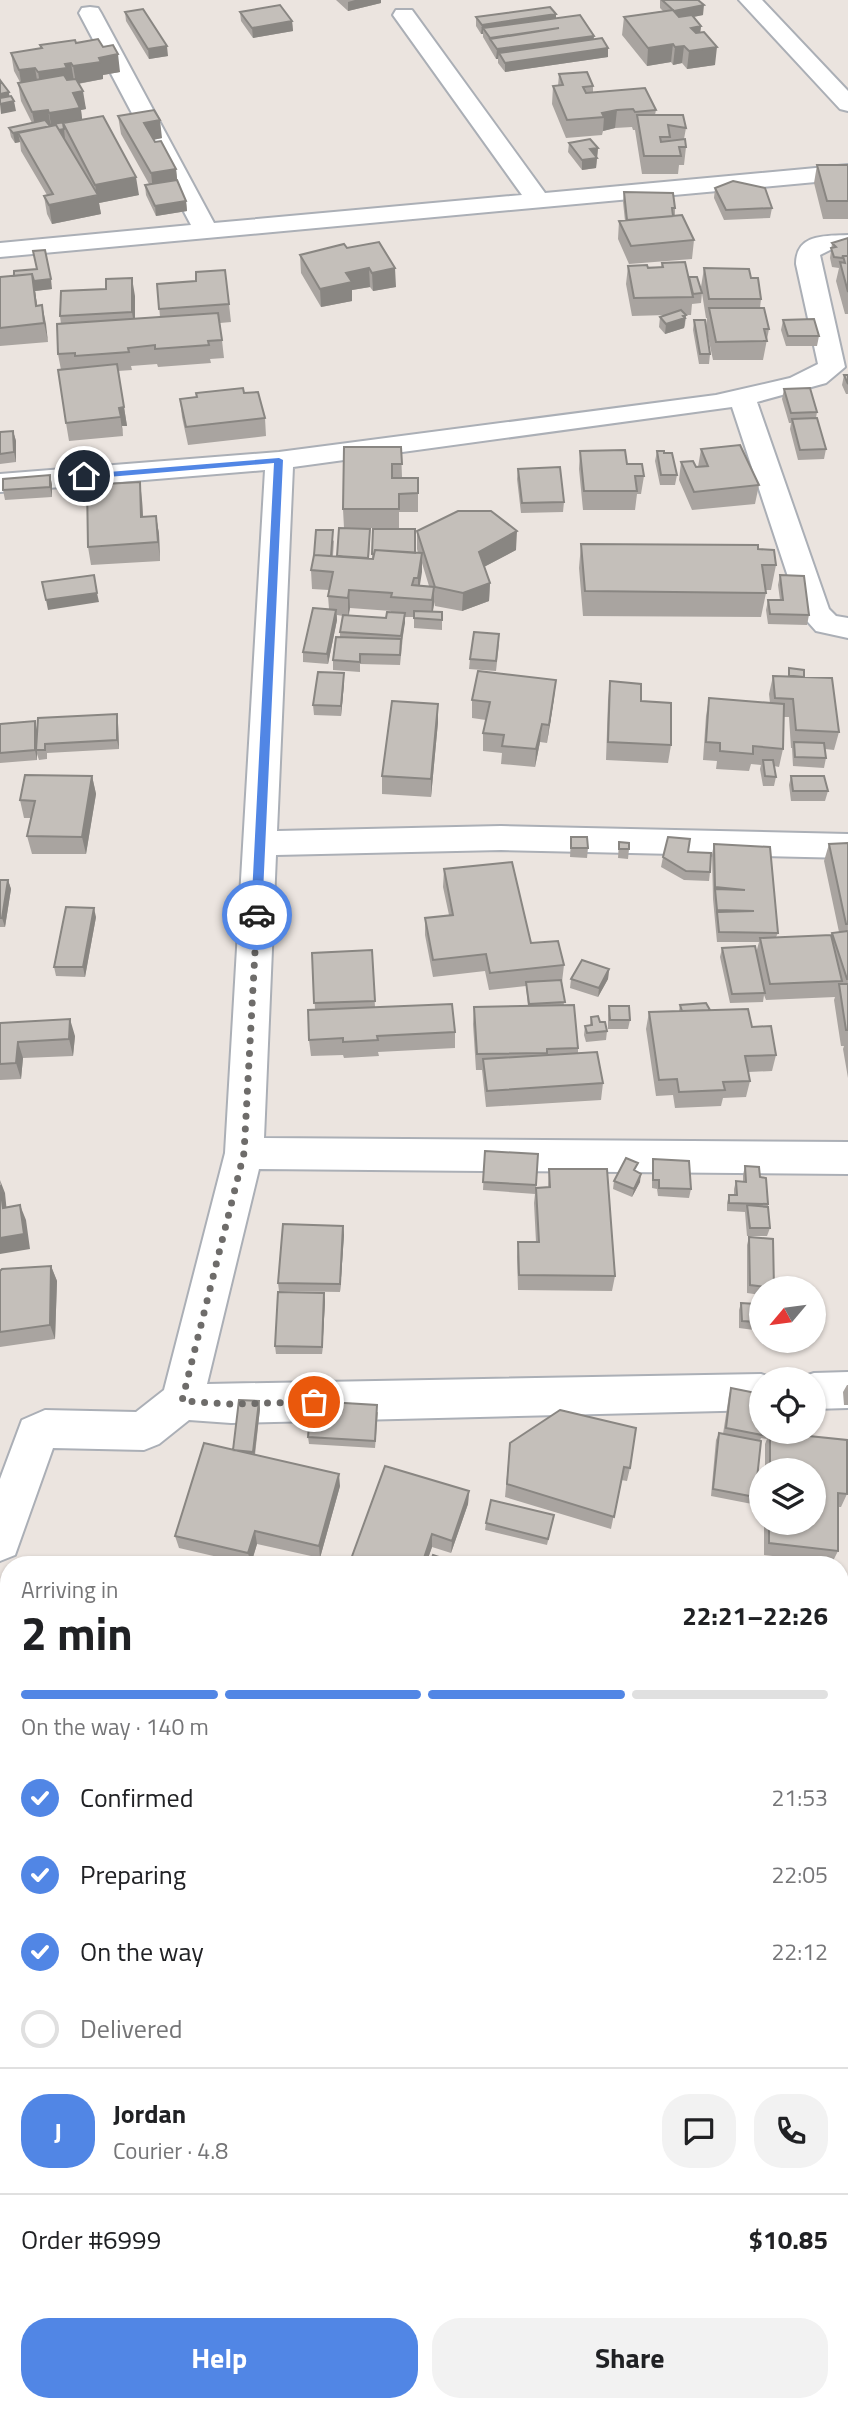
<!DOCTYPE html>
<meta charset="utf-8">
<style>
:root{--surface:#fff;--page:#f2f2f2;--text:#202124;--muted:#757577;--line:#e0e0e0;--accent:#5186e5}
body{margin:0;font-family:"Titillium Web",sans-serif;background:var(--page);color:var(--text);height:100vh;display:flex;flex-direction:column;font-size:26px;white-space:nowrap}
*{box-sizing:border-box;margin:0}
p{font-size:23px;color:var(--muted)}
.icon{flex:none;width:38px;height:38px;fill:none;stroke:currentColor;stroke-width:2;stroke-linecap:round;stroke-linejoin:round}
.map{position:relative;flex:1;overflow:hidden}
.drawer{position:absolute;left:0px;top:1556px;width:849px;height:856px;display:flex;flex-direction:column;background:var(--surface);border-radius:28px 28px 0 0;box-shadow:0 2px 5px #0004}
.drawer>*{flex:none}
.needle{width:46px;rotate:241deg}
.fabs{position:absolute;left:749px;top:1276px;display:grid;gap:14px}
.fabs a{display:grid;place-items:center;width:77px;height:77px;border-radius:50%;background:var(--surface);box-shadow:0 2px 5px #0004;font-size:35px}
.pin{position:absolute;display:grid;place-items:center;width:60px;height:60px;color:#fff;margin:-30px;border:4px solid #fff;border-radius:50%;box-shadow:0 2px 7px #0007}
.courier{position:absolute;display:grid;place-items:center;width:70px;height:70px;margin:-35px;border:5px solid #5186e5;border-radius:50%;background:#fff;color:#222;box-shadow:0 2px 9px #0007}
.overview em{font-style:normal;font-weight:700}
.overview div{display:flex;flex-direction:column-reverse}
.overview{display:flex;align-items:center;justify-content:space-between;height:119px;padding:0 21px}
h1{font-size:46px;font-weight:700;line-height:52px}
.bar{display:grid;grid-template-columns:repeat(4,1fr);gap:10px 7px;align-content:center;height:84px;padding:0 21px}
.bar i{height:9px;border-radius:5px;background:var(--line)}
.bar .selected{background:var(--accent)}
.bar p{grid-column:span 4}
.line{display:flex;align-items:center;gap:18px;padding:0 21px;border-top:2px solid var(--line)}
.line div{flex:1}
.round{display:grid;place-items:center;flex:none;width:74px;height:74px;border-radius:28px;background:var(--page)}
ol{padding:0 21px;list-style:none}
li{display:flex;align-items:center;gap:21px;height:77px}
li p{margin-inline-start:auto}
li .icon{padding:7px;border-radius:50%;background:var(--accent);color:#fff;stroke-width:4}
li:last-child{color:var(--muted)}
li i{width:38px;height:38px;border:4px solid var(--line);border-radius:50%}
.button{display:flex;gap:14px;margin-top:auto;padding:14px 21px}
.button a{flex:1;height:80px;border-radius:28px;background:var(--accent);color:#fff;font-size:28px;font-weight:700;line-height:80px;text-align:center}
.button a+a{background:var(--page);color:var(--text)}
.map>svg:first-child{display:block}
</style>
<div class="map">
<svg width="848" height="2411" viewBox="0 0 848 2411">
<rect width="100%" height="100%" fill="#ebe4df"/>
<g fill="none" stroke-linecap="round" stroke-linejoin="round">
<g stroke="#abafb6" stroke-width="4">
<path id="street" d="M739 0H762L848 91V111L840 109Z
M90 7 98 8 101 13 214 223 522 195 393 15 396 10H412L545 193 848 165V179L0 257V243L191 225 79 13 82 8Z
M848 235V249L830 250 820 255 845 367 826 383 757 402 829 609 836 616 848 618V638L816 631 800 613 732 407 293 467 277 831 501 826 848 834V858L501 850 276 855 264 1138 848 1142V1174L259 1169 207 1384 761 1374 776 1379H761V1410L231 1423 189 1420 159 1444 144 1450 53 1448 15 1555 0 1561V1479L22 1420 45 1410 136 1412 164 1390 225 1153 265 470 0 492V474L279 452 716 395 790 378 818 364 796 264C796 234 824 236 848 235Z
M848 1372V1408L814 1409V1379L799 1378 814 1373Z
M0 2172H9V2224H0Z
M840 2191 848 2192V2246L840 2245Z"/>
</g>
<use href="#street" fill="#fff" fill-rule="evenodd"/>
</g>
<path fill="#a9a4a0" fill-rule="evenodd" d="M336 0H381V3L348 11Z
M660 0H698L703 15 693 17 701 26 700 32 715 65 687 69 682 63 673 65 671 62 647 66 622 35 624 17 663 11 660 8Z
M125 12 168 56 149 59 126 21Z
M240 12 292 21 293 31 253 38 241 21Z
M476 17 556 18 594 36 593 40 608 48V57L505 72 498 63V59H496L483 37V34H481L476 26Z
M76 43 103 47 120 72 103 75V79L78 84 86 109 81 110 82 120 139 195 99 203 101 214 52 224 47 214 44 196 47 195 21 151 20 142 15 143 11 137 9 128 32 123 21 101 18 83 20 82 14 71 11 53 41 48 40 45Z
M559 74 593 86V92L656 110 655 115 686 128 684 139 686 147 684 165H679L678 174H642L635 130H633L632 127 615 128 603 131 602 135 566 138 552 104 553 86H558Z
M118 116 162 138 153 140 176 169 177 181 186 201 187 211 156 216 146 195 145 185 149 184 121 134Z
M569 143 598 148 596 168 582 170 568 152Z
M817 165H848V219H823L814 183Z
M715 188 772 208 770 218 724 220 714 198Z
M624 192 675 208V216L694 240 692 259 629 264 618 239 619 221H625L623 202Z
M848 239V314H845L836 281 839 268 832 267 830 258 832 243Z
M347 248 396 287 373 291 370 287 352 290V301L321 307 301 273 300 255Z
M662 263 689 277 702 293 701 303 692 304 691 315H686L685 325 684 328 665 334 659 327 660 317 666 315 632 316 626 284 628 266 661 267Z
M704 268 751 278 761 299 760 308 769 329 763 360H713L706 327 707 318H706L701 287Z
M0 277 52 289 35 291 37 306 42 305 48 342 0 346Z
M157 284 229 304 231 322 220 323 224 358 210 359 211 363 158 367 157 364 131 366 132 370 118 371 127 426H122L123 436 69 441 66 423 61 370 58 354 61 324 60 316 135 296V319L160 317Z
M694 320 710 354 709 364H699L693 330Z
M783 320 819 336 817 346H786L781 330Z
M844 375H848V394H846L842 385Z
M784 389 817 412 816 418 826 449 824 459 798 460 790 429 791 423H789L782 399Z
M244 393 265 418 266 436 188 445 182 417 180 399Z
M13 431 16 441V462L0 464V432Z
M401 447 402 478H418V512H399V528H344L343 509Z
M701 449 759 485 755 504 692 510 679 480 681 462 698 467Z
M580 451 627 464 644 476 641 494H637L635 510H583L579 469Z
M657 451 664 453 677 475 675 485H660L655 461Z
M518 469 564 502 563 512 521 513 517 479Z
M50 475 52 485V497L5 500 3 490Z
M142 500 143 517 156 516 159 534 160 561 91 565 88 547Z
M373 529 415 553H418L417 549V531L516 550 484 567 490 583 489 601 462 611 435 606 434 602 433 612H442V630L414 628V617H405L400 665 360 664V672L333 670V660L340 637V632L343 616 337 615V620L328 664 303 662V652L329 609 328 596 329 590 312 589 311 570 334 540 333 556H337L370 539 369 558 372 559ZM422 563 429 586H419ZM350 608 391 611V612L386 618 349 615Z
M581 544 758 549 776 565 771 590H766V593L761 617 583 616 579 568Z
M780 575 809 615 807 625 768 624 766 610 768 600H780L778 585Z
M499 644 496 671 469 669 470 659Z
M789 668 804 677 839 732 834 750 825 749 826 758 824 768 793 766 792 748H791L789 717H783V749L779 767 774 766 776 777 774 786H763L760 769 761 765 751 764 749 771 716 769 717 761 703 760 706 716 709 698 770 703 769 694 773 676H788Z
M610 681 641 701 671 745 668 763 606 760 608 700Z
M344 683 341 716 314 715 313 705Z
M554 698 547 743 540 742 535 767 501 764 502 753 483 751V733L486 720 472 718V700Z
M438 704V722L431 797 382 794V776Z
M117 714 118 723 119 749 47 753V759L39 760 37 754V760L0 763V724L37 730Z
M92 776 96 794 86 854H32L27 836 31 818H24L20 800Z
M791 776 828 791 825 801H791L789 785Z
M571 837 588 848 587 858 570 857Z
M619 842 629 849 628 859 618 858Z
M848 843V1078L843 1049 844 1046H841L834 1000 835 997 766 1000 764 995 763 1002 730 1003 720 957 722 948 756 953 759 942H717L713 899 712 854 714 844 778 933 776 937 831 936 832 933 839 932 824 861 829 844Z
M688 852 710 872 709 881 684 880 661 867 663 857Z
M444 869 531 943 564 965 562 982 564 1006 578 1048V1053L603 1083 601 1100 486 1107 482 1070H476L473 1024 474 1007 528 1006 526 986 489 990 485 971 433 977 425 935V918L449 915 443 887Z
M0 880H8L11 889 5 927H0Z
M96 917 85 977 56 976 54 967Z
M372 950 375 1007 455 1032V1048L378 1052 379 1056 344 1058 343 1055 311 1056 309 1040 315 1009 312 953Z
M609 969 608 979 598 997 570 988 571 979Z
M680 1005 710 1010 752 1027 776 1055 772 1071 748 1072 750 1081 746 1097 723 1098 721 1106 675 1108 673 1095 656 1096 646 1029 649 1012 679 1011Z
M609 1006 630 1020 628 1029H608V1015Z
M591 1017 600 1022 607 1031 606 1040 586 1042 584 1035 585 1026 590 1025Z
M0 1023 75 1036 73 1056 23 1058 21 1079 0 1080Z
M485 1151 538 1154 536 1188 548 1187 549 1169 615 1276 612 1291 518 1290 517 1257 518 1242H536L534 1203 535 1194 483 1190Z
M653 1159 691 1189 689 1198 658 1196 657 1189 652 1188V1168Z
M745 1166 760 1177 768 1204 770 1228 767 1236H747L745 1212 727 1211V1203L729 1195H734V1189L736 1181 743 1182V1175Z
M637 1172 640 1182 632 1197 613 1189 614 1181Z
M343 1226 344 1235 340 1292 279 1291 278 1283Z
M749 1237 774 1288H761V1295L747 1293V1245Z
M51 1266 57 1281 55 1339 0 1347V1271Z
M324 1293 325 1301 322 1354H276L275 1346Z
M741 1303 757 1322 754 1330 739 1328V1310Z
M847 1385H848V1405H844L843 1392Z
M731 1388 761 1432H778L847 1494 841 1507H838V1551L832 1563 764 1555V1522H814V1470H765V1444L767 1439 761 1438 760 1441 755 1497 752 1504 711 1496 716 1440 719 1433 723 1434 729 1395Z
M259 1401 260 1409 255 1455 340 1486 320 1558 257 1544 251 1564H248L179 1548 175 1536 233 1450Z
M378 1412 375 1448 309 1444 308 1437Z
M510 1443 630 1468 627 1481 621 1480 611 1529 505 1497Z
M469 1491 468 1504 451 1553 432 1547 426 1564H351V1559Z
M554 1515 547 1545 485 1530 486 1523Z
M840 1670 848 1671V1800H840Z
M0 1789 9 1790V1861L0 1860Z
M846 2014 848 2015V2152L840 2151V2019Z
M640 2403H737L738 2411H641Z"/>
<path fill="#898682" d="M355 0H381V3L348 11V2Z
M704 5 703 15 673 21 674 11Z
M556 14V24L483 28V34H481L482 25Z
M292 21 293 31 253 38 252 28Z
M701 26 699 44 691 28Z
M559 28 490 39 489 47 490 38Z
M594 36 593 45 499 53 498 59H496L497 49Z
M673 44 671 62 647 66 648 48Z
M167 46 168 56 149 59 148 49Z
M684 46 682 63 673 65 675 47Z
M717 47 715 65 687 69 689 51Z
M608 48V57L505 72V63Z
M118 54 120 72 103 75V79L76 84 73 66 99 58Z
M71 63 74 81 41 90 38 72Z
M35 68 38 86 22 88 19 70Z
M83 91 86 109 81 110 83 126 63 123 52 131 49 113 73 93Z
M9 92 10 102 0 104V94Z
M14 101 16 111 1 114 0 104Z
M48 110 51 127 36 130 32 112Z
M617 110 615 128 603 131 604 117 602 113Z
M160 120 162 138 147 141 144 123Z
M64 129 65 139 50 142 49 133Z
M19 132 18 133 20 142 15 143 13 133Z
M598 148 596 168 582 170V160L590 149Z
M176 169 178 187 153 191 151 173Z
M136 177 139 195 99 203 101 214 52 224 49 205 97 196 95 185Z
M186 201 187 211 156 216 155 206Z
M369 268 370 287 352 290V301L321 307 320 289 346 273Z
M395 268 396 287 373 291 372 273Z
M132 278 135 296V331L132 312Z
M51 279 52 289 35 291 40 324 16 283Z
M42 305 46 324 48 342 44 323Z
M686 315 684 328 665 334 666 324Z
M124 407 127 426H122L123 436 119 408Z
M13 431 16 441V462L14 452Z
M50 475 52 485V497L50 487Z
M140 482 142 500 144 535 141 517Z
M156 516 159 534 160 561 158 542Z
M517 531 516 550 478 570 479 552Z
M422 553V572L418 597V578Z
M490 583 489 601 462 611 463 593Z
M434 587V605L431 619 432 600Z
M349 590 350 608 348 616V598Z
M97 593 99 602 48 610 46 600Z
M336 610 337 620 328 664 327 654Z
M405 613V623L401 646V636Z
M344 673V683L341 716V706Z
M556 680 554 698 547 743 549 725Z
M438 704V722L431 797V779Z
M117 714 118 723 119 749 117 740Z
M35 721 37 730V760L35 750Z
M542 724 540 742 535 767 536 749Z
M92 776 96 794 86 854 82 837Z
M8 880 11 889 5 927 2 918Z
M94 908 96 917 85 977 83 967Z
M609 969 608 979 598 997 599 988Z
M70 1019 75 1036 73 1056 69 1039Z
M18 1042 23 1058 21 1079 16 1063Z
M641 1174 640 1182 632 1197 634 1189Z
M0 1180 5 1193 8 1223 3 1208Z
M20 1205 26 1220 30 1249 0 1254V1238Z
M343 1226 344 1235 340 1292V1284Z
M51 1266 57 1281 55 1339 50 1325Z
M324 1293 325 1301 322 1354V1347Z
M259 1401 260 1409 254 1459 253 1452Z
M339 1474 340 1486 320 1558 319 1546Z
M469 1491 468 1504 451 1553 452 1541Z
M255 1531 257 1544 251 1564 248 1553Z
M432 1534V1547L426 1564H422Z
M0 1972 6 1977 3 2064 0 2062Z
M257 2403H261L260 2411H256Z"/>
<path fill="#c4bfba" stroke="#898682" stroke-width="2" d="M662 0H698L704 5 674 11Z
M280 5 292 21 252 28 240 12Z
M550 7 556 14 482 25 476 17Z
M143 9 167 46 148 49 125 12Z
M673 10 679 17 692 15 701 26 691 28 696 33 704 32 717 47 689 51 684 46 675 47 673 44 648 48 624 17Z
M580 15 594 36 497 49 490 39 559 28 490 38 483 28Z
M602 38 608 48 505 63 499 53Z
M98 39 103 47 113 45 118 54 99 58 101 62 73 66 71 63 65 64 67 68 38 72 35 68 19 70 11 53 42 48 40 45 75 40 76 43Z
M587 72 593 86 583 87 586 93 645 88 656 110 635 112 633 109 617 110 602 113 604 117 567 120 553 86 563 85 559 74Z
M64 75 67 80 76 79 83 91 73 93 80 108 49 113 48 110 32 112 18 83Z
M0 80 9 92 0 94Z
M11 96 14 101 0 104V98Z
M154 110 160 120 144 123 155 142 161 141 176 169 151 173 118 116Z
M637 115H683L686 128 668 125 670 137H660L661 142 685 139 686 147H679L681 156H644Z
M103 116 136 177 95 185 63 123Z
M45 120 49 125 69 121V122L63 123 64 129 59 130 56 125 13 133 9 128Z
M56 125 98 195 49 205 44 196 53 194 18 133Z
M590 139 598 148 590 149 597 158 582 160 569 143Z
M817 165H848V201H827Z
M177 180 186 201 155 206 145 185Z
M733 181 765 188 772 208 726 210 715 188Z
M624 192 673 193 675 208H672L673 216 627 220Z
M682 215 694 240 631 246 619 221Z
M848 238V256H843L842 258 834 257 831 248 836 247 832 243Z
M379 242 395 268 372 273 369 268 346 273 352 282 320 289 300 255 344 244 347 248Z
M45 250 51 279 34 281 32 274 14 276V271L37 269 33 251Z
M843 256H848V292L840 262 845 263Z
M685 262 693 297 634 298 628 266 647 265 648 268 663 267 662 263Z
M704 268 749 269 751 278H758L761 299H709Z
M225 270 229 304 159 309 157 284 196 281V272Z
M32 274 36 306 42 305 44 323 0 328V277Z
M689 277H697L702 293 693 294Z
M132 278V312L60 316 61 291 106 289V279Z
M709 308H764L769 329H764L767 341 716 342Z
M681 310 686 315 683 316 685 318 666 324 660 317Z
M218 313 222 340 208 341 209 345 155 349V345L128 348 129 352 75 356V353L58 354 57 324Z
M814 319 819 336H788L783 320Z
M694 320H705L710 354H700Z
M117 364 124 407 119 408 121 417 66 423 58 370Z
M844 375H848V384Z
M243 388 244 393 258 392 265 418 186 427 180 399 197 397 196 393Z
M810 388 817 412 791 413 784 389Z
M817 418 826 449 800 450 792 419Z
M13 431 14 452 0 454V432Z
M740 445 759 485 694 492 681 462 693 461 696 467 708 466 701 449Z
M344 447H401L402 464H392V478H418V493L399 494V509H343Z
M625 450 627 464H642L644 476H635L637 491H584L580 451Z
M657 451H664V453H672L677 475H661Z
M560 467 564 502 522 503 518 469Z
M50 475V487L3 490V479Z
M140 482 141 517 156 516 158 542 88 547 87 485Z
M458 511H491L517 531 479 552 490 583 463 593 435 587 417 531Z
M339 528 370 529 368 558 337 556Z
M373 529H415V553L375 550 374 554H372Z
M316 530H333L331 556 314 555Z
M581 544 758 545V549L774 550 776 565H762L766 593 585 591Z
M375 550 422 553 418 578H414L412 585 434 587 432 600 391 597 392 593 349 590 348 598 328 596 333 572 311 570 314 555 373 559Z
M94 575 97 593 46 600 42 582Z
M780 575 804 576 809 615 770 614 768 600H783Z
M313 608 336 610 327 654 303 652Z
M414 611 442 612V620L414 618Z
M387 612 405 613 401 636 340 632 343 615 386 618Z
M474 632 499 634 496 661 470 659Z
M336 637 401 639 400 655 360 654V662L333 660Z
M789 668 804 670V677L789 676Z
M478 671 556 680 549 725 542 724 536 749 502 746 504 735 483 733 490 702 472 700Z
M318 672 344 673 341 706 313 705Z
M773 676 832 678 839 732 796 730 793 699 775 698Z
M610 681 641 684V701L671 703V745L608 742Z
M709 698 784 704 783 749 753 746V754L720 751V743L706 742Z
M392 701 438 704 431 779 382 776Z
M117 714V740L45 744V750H36L38 718Z
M35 721V750L0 753V724Z
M794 742 824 743 826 758 795 757Z
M763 760H773L776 777 765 776Z
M25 775 92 776 82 837 27 836 35 801 20 800Z
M791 776H824L828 791H793Z
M571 837H587L588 848H571Z
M668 837 690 839 688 852 711 853 710 872 686 871 663 857Z
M619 842 629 843V849H619Z
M848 843V924H846L829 844Z
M714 844 770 847 778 933 719 932 717 912 754 911 717 910 715 889 745 890 715 887Z
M512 862 531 943 558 941 564 965 490 973 486 954 433 960 425 918 453 915 444 869Z
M0 880H8L2 918H0Z
M66 907 94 908 83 967H54Z
M848 931V979H847L832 933Z
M831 935 842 981 770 984 760 938Z
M755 946 765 993 732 994 722 948Z
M372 950 375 1001 314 1003 312 953Z
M582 960 609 969 599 988 571 979Z
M561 980 565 1002 529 1004 526 982Z
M839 984H848V1030H846Z
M706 1003 710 1010 682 1011 680 1005Z
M452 1004 455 1032 377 1036 378 1040 343 1042V1038L309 1040 308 1010Z
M574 1005 578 1048 547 1049V1053L477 1054 474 1007Z
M609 1006H629L630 1020H610Z
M748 1009 752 1027 771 1026 776 1055 745 1056 750 1081 723 1082 725 1090 679 1092 677 1079 659 1080 649 1012Z
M598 1016 600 1022H605L607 1031 587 1033 585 1026 592 1025 591 1017Z
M70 1019 69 1039 18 1042 16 1063 0 1064V1023Z
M597 1052 603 1083 487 1091 483 1059Z
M485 1151 538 1154 536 1185 483 1182Z
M626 1158 638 1163 634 1170 641 1174 634 1189 614 1181Z
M653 1159 689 1161 691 1189 659 1188V1180H653Z
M745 1166 759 1167 760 1177 766 1178 768 1204 729 1203V1195H737L736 1181 746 1182Z
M549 1169H607L615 1276 519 1275 518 1242H539L536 1188 550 1187Z
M0 1185 3 1208 20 1205 24 1234 0 1238Z
M747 1205 768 1207 770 1228H750Z
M283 1224 343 1226 340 1284 278 1283Z
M749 1237 773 1239 774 1288 750 1285Z
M51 1266 50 1325 0 1332V1271L2 1269Z
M278 1292 324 1293 322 1347 275 1346Z
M741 1303 756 1304 757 1322 742 1321Z
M731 1388 761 1394V1432H763L762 1435 726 1428Z
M239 1400 259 1401 253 1452 233 1450Z
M311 1401 377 1405 375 1441 308 1437Z
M560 1410 636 1428 630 1468 624 1467 614 1517 507 1484 510 1443Z
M770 1432 847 1440V1494L838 1493V1551L769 1543V1522H814V1470H770Z
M719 1433 761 1441 755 1497 713 1489Z
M204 1443 339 1474 319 1546 255 1531 248 1553 175 1536Z
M385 1466 469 1491 452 1541 432 1534 422 1564H370L351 1559Z
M491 1500 554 1515 548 1539 486 1523Z
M433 1555 448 1560 446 1564H430Z
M840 1670 848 1671V1791H840Z
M9 1681V1699H5Z
M0 1789 9 1790V1854L0 1853Z
M846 2014 848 2015V2147L841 2146Z
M5 2286 9 2287V2403H257L256 2411H0V2318Z
M644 2403H737L738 2411H645Z"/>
<path fill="#5186e5" d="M279 458 283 460 262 915 257 919 251 915 274 463 84 479 80 476 84 474Z"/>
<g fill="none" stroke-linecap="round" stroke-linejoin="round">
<path stroke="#6e6c6a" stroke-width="7" stroke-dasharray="0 12.6" d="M257 915 244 1153 182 1401 231 1404 314 1402"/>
</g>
</svg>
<div class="fabs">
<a><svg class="needle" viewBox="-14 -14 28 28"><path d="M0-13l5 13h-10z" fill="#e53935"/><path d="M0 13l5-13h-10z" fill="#757577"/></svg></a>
<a><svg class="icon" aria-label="locate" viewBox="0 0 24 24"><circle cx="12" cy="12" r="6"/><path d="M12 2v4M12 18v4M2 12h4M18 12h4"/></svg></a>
<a><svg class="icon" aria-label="layers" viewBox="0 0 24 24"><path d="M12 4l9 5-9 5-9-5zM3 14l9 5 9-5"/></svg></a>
</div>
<div class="pin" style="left:314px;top:1402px;background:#ea580c"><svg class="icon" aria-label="bag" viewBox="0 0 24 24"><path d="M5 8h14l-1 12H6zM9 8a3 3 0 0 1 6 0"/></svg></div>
<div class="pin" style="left:84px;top:476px;background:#1f2937"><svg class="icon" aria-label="home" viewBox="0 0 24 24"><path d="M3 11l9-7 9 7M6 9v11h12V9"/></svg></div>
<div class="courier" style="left:257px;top:915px"><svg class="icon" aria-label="car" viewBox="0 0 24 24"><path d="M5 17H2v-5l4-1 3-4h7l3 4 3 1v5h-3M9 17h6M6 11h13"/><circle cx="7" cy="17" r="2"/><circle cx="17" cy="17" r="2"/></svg></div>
<section class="drawer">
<div class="overview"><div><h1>2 min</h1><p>Arriving in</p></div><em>22:21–22:26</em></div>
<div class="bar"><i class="selected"></i><i class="selected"></i><i class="selected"></i><i></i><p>On the way · 140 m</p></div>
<ol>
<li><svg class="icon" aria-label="check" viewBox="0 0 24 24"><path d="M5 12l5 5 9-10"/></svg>Confirmed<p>21:53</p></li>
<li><svg class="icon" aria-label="check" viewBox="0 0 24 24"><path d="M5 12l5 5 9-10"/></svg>Preparing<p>22:05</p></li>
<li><svg class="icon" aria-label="check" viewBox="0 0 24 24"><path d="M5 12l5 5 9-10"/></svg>On the way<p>22:12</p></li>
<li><i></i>Delivered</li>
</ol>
<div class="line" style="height:126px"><b class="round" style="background:var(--accent);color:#fff">J</b><div><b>Jordan</b><p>Courier · 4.8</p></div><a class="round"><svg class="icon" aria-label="chat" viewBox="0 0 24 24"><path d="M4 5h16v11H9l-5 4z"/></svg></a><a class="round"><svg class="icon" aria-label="phone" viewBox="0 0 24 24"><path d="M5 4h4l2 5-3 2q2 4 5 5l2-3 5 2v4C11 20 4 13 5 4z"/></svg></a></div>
<div class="line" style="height:91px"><div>Order #6999</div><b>$10.85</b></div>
<div class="button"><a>Help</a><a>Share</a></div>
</section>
</div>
